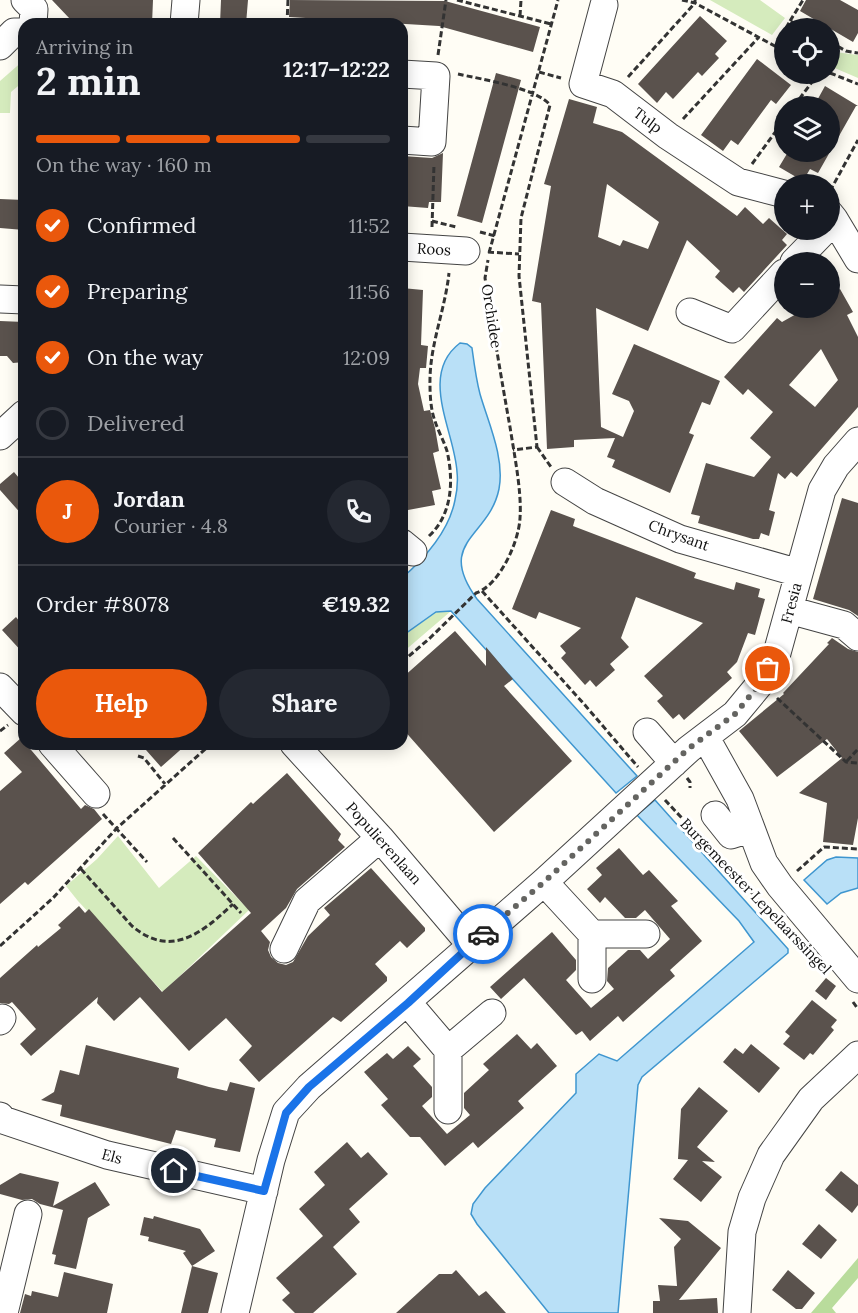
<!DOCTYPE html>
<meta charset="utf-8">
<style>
:root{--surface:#171b24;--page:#242831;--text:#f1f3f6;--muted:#9ea1a6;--line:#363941;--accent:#ea580c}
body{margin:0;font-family:Lora,serif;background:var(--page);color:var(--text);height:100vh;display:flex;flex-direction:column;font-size:22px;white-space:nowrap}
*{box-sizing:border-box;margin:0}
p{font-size:20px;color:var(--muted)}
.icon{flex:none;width:33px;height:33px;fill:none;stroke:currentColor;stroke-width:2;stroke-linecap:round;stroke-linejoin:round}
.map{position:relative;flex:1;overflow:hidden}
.side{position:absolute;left:18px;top:18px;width:390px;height:732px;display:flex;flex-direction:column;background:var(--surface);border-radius:18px;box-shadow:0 3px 15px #0003}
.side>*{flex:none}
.buttons{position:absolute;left:774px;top:18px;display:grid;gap:12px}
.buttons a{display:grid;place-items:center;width:66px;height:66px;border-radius:50%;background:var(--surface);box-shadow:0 3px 15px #0003;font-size:30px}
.pin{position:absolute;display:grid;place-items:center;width:51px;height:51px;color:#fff;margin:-26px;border:3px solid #fff;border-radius:50%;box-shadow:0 2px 6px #0007}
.courier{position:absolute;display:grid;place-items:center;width:60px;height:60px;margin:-30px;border:4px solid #1a73e8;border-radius:50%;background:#fff;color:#222;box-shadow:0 2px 8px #0007}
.summary em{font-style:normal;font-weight:700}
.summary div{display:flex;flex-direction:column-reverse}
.summary{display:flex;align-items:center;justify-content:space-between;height:102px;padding:0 18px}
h1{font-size:39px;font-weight:700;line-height:45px}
.bar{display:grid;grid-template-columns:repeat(4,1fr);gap:9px 6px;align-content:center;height:72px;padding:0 18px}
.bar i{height:8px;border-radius:4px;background:var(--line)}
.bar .on{background:var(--accent)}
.bar p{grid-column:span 4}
.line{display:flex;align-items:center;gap:15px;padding:0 18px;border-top:2px solid var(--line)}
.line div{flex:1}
.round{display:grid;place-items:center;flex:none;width:63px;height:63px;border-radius:32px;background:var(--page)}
ol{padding:0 18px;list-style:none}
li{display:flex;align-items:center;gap:18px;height:66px}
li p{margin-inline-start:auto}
li .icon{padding:6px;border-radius:50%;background:var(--accent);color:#fff;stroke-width:4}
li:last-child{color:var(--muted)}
li i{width:33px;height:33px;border:3px solid var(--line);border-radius:50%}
.primary-button{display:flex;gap:12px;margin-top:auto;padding:12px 18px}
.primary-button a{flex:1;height:69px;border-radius:36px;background:var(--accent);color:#fff;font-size:24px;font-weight:700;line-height:69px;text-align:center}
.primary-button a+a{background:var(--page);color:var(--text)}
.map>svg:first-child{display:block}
</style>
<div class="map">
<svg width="858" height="1313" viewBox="0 0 858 1313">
<rect width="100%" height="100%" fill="#fffdf5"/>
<path fill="#d5ebbd" d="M710 0H760L785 18 772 35Z
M835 52 858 55V78L830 66V59Z
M24 60V81L11 92 10 113H0V81Z
M440 610 451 611 402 653V636Z
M118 836 159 888 196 856 249 910 163 992 78 901 66 886 97 859Z"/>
<path fill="#b9dc9c" d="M858 1258V1278L832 1308 836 1313H811Z"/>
<path fill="#b9e0f7" stroke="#3f96cf" stroke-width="1.5" d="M460 343 467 344 472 348C474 363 476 379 480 394 488 422 505 458 499 489 489 538 435 541 477 599L637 776 616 793 451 611 436 612 402 636V578C425 558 449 531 455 500 457 491 458 481 457 472 455 432 418 375 460 343Z
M655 800 788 949V953L642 1077 638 1085 618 1313H549L477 1224 471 1214 473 1204 485 1188 576 1093V1074L599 1054 617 1061 754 942 739 921 637 815Z
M836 857 858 858V888L841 893 827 904 804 880 827 860Z"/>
<path fill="#5a524d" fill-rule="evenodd" d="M52 0H153L152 24 70 19Z
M221 0H248L246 24H220Z
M290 0 445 1 540 27 533 52 439 26 289 17Z
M806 0H840L858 10V33L853 42 800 11Z
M700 16 727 41 715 54 719 58 702 76 698 72 673 99 666 92 657 103 638 84Z
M757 59 791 85 776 104 771 100 738 145 731 140 723 151 701 135Z
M496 73 521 80 482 223 457 216Z
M825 86 858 106H856L818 173 810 169 803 181 779 167 788 152H830V106H814Z
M569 99 597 107 593 123 622 132 737 216 745 207 763 224 769 218 787 234 782 240 787 245 744 292 739 287 733 293 715 277 720 271 687 240 648 331 596 308 601 427 623 437 634 411 629 401 612 394 634 344 720 381 710 405 702 402 689 433 694 435 670 493 612 467 615 460 607 457 615 438 574 440V447L547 449 541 303 532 301 551 186 544 184ZM607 184 659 222 648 249 623 240 620 246 598 237Z
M443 153 441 202H429L428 208 402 206V156L432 158Z
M0 199 24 200V230L0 228Z
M402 288 423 290 421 345 428 346 426 368H420L418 384 424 411 430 410 435 428 439 451 433 453 441 489 432 491 435 505 408 510 402 482Z
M840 289 853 312 847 315 858 337V407L797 477 791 472 785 479 778 473 769 510 775 512 769 536 761 533 759 539H753L698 523 700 516 691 514 706 463 754 477 771 457 750 438 773 412 748 389 743 395 724 377 777 318 782 322 807 308H830V295ZM821 349 838 380 815 407 789 385Z
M0 321 24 322V362L13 363 7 356H0Z
M14 472 24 484V517L0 490V484Z
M842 498 858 503V616L849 610 813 599Z
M551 510 575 519 573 526 696 573 694 578 734 590 736 582 760 589 758 597 765 599 755 635 748 633 737 662 727 672 732 678 684 720 679 714 673 719 657 701 663 696 644 676 703 623 636 597 621 638 629 647 610 664 615 670 596 687 590 680 585 685 561 658 566 653 560 646 581 628 539 612 536 619 512 609Z
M16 617 24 627V654L2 630Z
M455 631 486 666V647L513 679 504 686 572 761 494 832 402 728V678Z
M832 638 848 649 858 652V818L853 845 823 842 827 803 799 793 842 758 827 739 777 777 739 731 784 694 783 693 829 644 827 643Z
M21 738 81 809 85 805 94 809 102 819 28 885 25 882 0 904V791L22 772 4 753Z
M153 744H187L161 767 146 750Z
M287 773 341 834 338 840 345 847 297 889 286 908 261 931 270 942 268 950 271 957 278 963 286 965 293 962 308 936 330 915 324 908 371 868 425 928V931L407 948 400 941 375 964 387 977V981L341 1022 333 1017 259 1082 239 1060 252 1046 226 1018 189 1051 140 997 114 1021 97 1003 98 997 31 1056 20 1044 36 1029 12 1002 9 1004 0 1003V978L37 945 38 947 61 928 58 925 79 906 85 913 89 909 162 992 251 913 198 853 251 802 253 804Z
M619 848 643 875 649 870 678 901 671 906 702 941 670 970 675 976 661 988 623 1022 618 1016 590 1041 582 1031 576 1035 524 978 501 999 490 987 552 932 576 960V970L566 980 591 1008 614 989 607 981 608 968 628 950H640L648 959 670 939 645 910 636 918H625L605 897 600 903 587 889 602 875 596 868Z
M826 978 836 986 826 1000 815 991Z
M812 1000 837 1020 831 1027 834 1030 813 1055 810 1053 804 1060 783 1044 790 1036 785 1032Z
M517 1034 531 1049 537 1043 557 1066 518 1101 524 1108 478 1148 473 1142 445 1166 420 1137H410L381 1105 388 1099 364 1072 387 1053 393 1059 408 1046 421 1059 413 1066 432 1087V1097L422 1106 447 1134 470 1115 464 1108V1093L489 1070 483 1064Z
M751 1044 780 1068 759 1093 723 1062 735 1048 743 1054Z
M86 1045 179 1068 177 1078 209 1087 227 1091 230 1082 255 1088 240 1152 214 1147 216 1139 176 1130 171 1144 60 1116 62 1105 41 1100 54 1092 60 1070 79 1075Z
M699 1087 728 1111 697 1147 715 1162 702 1161 722 1177 701 1202 673 1179 688 1160 678 1159 681 1109Z
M347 1142 361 1158 368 1152 388 1174 349 1209 360 1222 333 1247 357 1274 313 1313H295L282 1300 290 1293 276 1278 323 1236 299 1209 325 1185 314 1172Z
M841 1171 858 1185V1205L852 1213 825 1190Z
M20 1173 59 1182 53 1206 95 1182 110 1205 88 1218 76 1269 54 1264 56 1255 52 1254 63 1210 40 1204 32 1199 22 1200 0 1194V1185Z
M154 1216 200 1229 215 1251 192 1266 183 1253 186 1251 148 1241 149 1237 140 1235 144 1217 153 1219Z
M659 1218 688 1221 721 1248 679 1300 717 1298 718 1313H653V1301H660L658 1285 677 1286 674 1247 681 1239Z
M819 1224 837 1240 821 1259 802 1244Z
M192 1266 218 1273 208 1313H181Z
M456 1270 479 1296 486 1291 506 1313H396L439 1274H452Z
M788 1270 815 1293 802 1309H796L772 1290Z
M64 1272 113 1284 107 1313H20L25 1294 31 1296 32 1291 58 1297Z"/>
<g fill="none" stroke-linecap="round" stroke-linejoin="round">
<g stroke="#444" stroke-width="29">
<path id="minor" d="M25 0 34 9 33 24
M604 5 583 84 613 94 668 136 738 182 784 194
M184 24 186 0
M0 46 14 32H24
M402 74 436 76 432 142 402 140
M830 214 834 219 858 259
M402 247 466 251
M794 262 825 230
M0 299 24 300
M690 312 732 329 784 273
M0 436 24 414
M565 482 595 501 680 539 799 573
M402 543 413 552
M789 610 844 625 858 637
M0 687 24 712
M647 732 674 763
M706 738 740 799 764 863 780 886 858 979
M52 744 96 794
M294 744 380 838 471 945
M715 815 731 835 750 829
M544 882 592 934H646
M284 949 307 901 380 838
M592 979V934
M408 1003 448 1050V1110
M0 1021 2 1018
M448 1050 492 1013
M0 1116 3 1120 107 1155 264 1191
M4 1313 28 1214
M235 1313 271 1160 286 1112 309 1087 544 882 689 749 735 714 759 685 777 653 822 490 836 466 858 441
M737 1313 742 1232 752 1198 771 1155 811 1099 858 1055"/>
</g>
<path stroke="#333" stroke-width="3" stroke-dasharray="6 3" stroke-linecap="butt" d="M457 0 551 24
M682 0 695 3 784 51
M520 16 521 0
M790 21 803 0
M287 24 288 0
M786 28 790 21 804 28
M830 42 846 51 858 53
M777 46 784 32
M438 55 446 0
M830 58 838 47
M539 72 561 78
M830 73 858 84
M458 74C480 79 537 88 550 105L521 218 519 276 537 447 513 450
M628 77 695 3V0
M794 106 818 74
M683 119 759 37
M752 164 784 120
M830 191 858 140
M432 221 456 227
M432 227 434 164
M480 232 495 236
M488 252 519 254
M489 253 558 0
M537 447 551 467
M429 536C452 515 454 481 447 451 444 441 438 431 435 421 431 411 430 396 430 385 429 346 445 311 449 273
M482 591 584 704 638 767
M402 662 430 638 476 593C500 585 519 541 520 518 522 492 514 453 510 427 501 377 493 328 485 278L488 260
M777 698 846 762 858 763
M0 731 8 725
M138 756 144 758 165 784
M847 761 858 749
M687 778 690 782V788
M665 800 769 911
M103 814 147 862
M173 838 241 913
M81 869 132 926C171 959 202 933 233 904
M797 871 824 847 858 849
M0 946 53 898 116 829 211 744
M853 1002 858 1009"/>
<use href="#minor" stroke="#fff" stroke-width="27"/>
</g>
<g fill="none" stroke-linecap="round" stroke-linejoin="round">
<path stroke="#646461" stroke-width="6" stroke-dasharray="0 10.8" d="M483 934 544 882 688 749 735 714 759 685 768 669"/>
<path stroke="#1a73e8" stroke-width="8" d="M174 1171 264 1191 286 1113 309 1087 408 1003 483 934"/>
</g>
<g text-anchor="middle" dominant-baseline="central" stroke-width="6" stroke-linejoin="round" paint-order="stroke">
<g font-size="15" fill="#111" stroke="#fff">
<text transform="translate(648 120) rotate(37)">Tulp</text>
<text transform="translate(434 249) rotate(3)">Roos</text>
<text transform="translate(492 316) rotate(81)">Orchidee</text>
<text transform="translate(679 535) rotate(20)">Chrysant</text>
<text transform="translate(791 603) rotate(-75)">Fresia</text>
<text transform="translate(384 843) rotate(48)">Populierenlaan</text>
<text transform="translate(756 896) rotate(46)">Burgemeester Lepelaarssingel</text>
<text transform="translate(112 1156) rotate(15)">Els</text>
</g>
</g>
</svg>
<div class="buttons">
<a><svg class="icon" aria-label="locate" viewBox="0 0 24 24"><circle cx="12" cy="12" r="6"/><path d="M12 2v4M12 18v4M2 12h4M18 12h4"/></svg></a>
<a><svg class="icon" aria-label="layers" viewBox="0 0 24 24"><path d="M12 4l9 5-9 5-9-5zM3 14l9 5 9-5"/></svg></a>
<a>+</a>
<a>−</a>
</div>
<div class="pin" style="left:768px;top:669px;background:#ea580c"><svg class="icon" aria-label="bag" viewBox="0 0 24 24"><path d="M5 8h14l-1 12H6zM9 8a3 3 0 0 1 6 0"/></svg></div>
<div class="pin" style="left:174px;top:1171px;background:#1f2937"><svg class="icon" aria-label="home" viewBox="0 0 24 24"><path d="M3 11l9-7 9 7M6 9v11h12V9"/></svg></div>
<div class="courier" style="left:483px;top:934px"><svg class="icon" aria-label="car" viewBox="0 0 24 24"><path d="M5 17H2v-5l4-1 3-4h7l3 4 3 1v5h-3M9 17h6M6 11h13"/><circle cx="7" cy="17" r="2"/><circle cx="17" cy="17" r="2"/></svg></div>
<section class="side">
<div class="summary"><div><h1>2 min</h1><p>Arriving in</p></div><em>12:17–12:22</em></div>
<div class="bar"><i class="on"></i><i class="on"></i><i class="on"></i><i></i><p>On the way · 160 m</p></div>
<ol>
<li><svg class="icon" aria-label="check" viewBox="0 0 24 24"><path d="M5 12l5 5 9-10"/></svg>Confirmed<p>11:52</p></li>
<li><svg class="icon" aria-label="check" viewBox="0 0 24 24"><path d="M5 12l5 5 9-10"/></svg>Preparing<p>11:56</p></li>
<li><svg class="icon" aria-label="check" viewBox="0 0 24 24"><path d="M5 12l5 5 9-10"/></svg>On the way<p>12:09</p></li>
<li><i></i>Delivered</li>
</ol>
<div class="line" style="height:108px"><b class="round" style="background:var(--accent);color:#fff">J</b><div><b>Jordan</b><p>Courier · 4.8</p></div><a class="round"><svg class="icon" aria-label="phone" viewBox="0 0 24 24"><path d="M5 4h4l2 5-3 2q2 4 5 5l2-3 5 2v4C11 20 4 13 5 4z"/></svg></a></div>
<div class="line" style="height:78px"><div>Order #8078</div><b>€19.32</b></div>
<div class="primary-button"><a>Help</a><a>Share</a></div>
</section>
</div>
